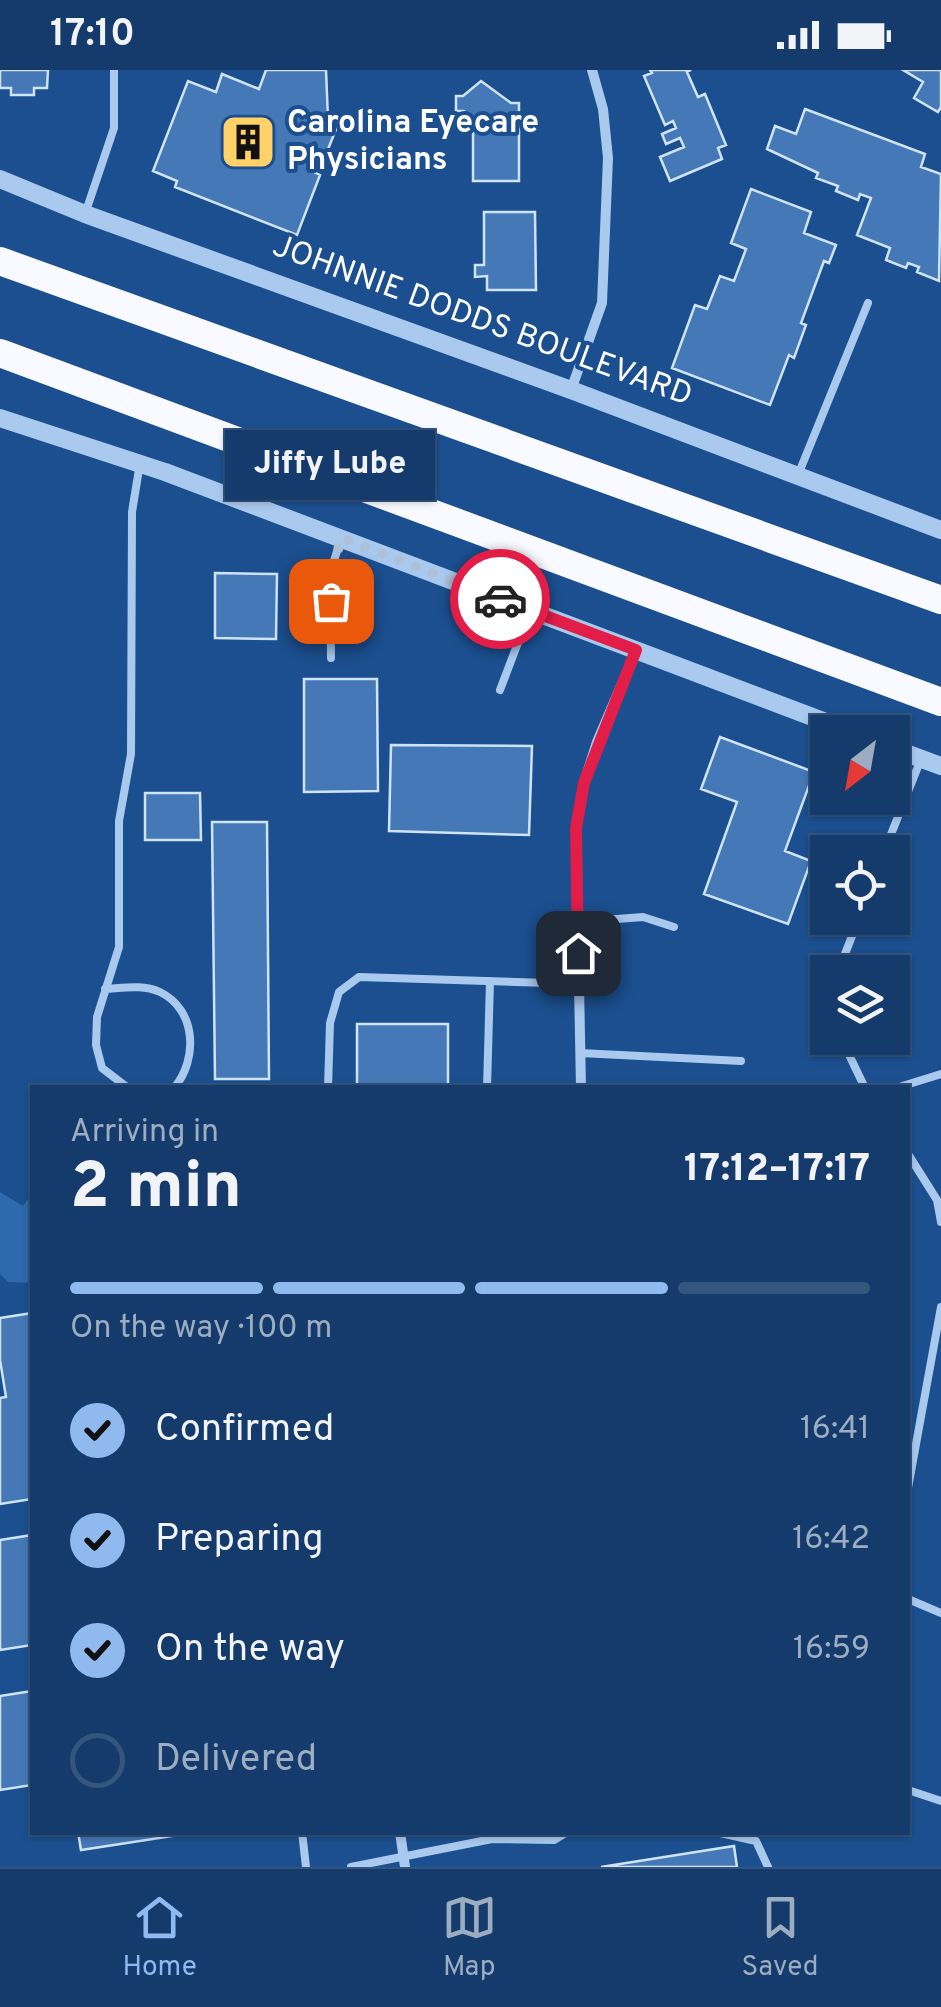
<!DOCTYPE html>
<meta charset="utf-8">
<style>
:root{--surface:#143b6b;--page:#214673;--text:#f1f3f6;--muted:#9dadc1;--line:#33557e;--accent:#90b9f0}
body{margin:0;font-family:Overpass,sans-serif;background:var(--page);color:var(--text);height:100vh;display:flex;flex-direction:column;font-size:38px;white-space:nowrap}
*{box-sizing:border-box;margin:0}
p{font-size:32px;color:var(--muted)}
.icon{flex:none;width:55px;height:55px;fill:none;stroke:currentColor;stroke-width:2;stroke-linecap:round;stroke-linejoin:round}
.map{position:relative;flex:1;overflow:hidden}
.sheet{position:absolute;left:30px;top:1015px;width:880px;height:750px;display:flex;flex-direction:column;background:var(--surface);border-radius:0px;box-shadow:0 2px 8px #0004,0 0 0 2px var(--line)}
.sheet>*{flex:none}
.needle{width:65px;rotate:211deg}
.tools{position:absolute;left:810px;top:645px;display:grid;gap:20px}
.tools a{display:grid;place-items:center;width:100px;height:100px;border-radius:0px;background:var(--surface);box-shadow:0 2px 8px #0004,0 0 0 2px var(--line);font-size:50px}
.pin{position:absolute;display:grid;place-items:center;width:85px;height:85px;color:#fff;margin:-42px;border-radius:20px;box-shadow:0 5px 15px #0006}
.courier{position:absolute;display:grid;place-items:center;width:100px;height:100px;margin:-50px;border:8px solid #e11d48;border-radius:50%;background:#fff;color:#222;box-shadow:0 2px 12px #0007}
.bubble{position:absolute;height:70px;border-radius:0px;background:var(--surface);box-shadow:0 2px 8px #0004,0 0 0 2px var(--line);font-size:32px;font-weight:800;line-height:70px;text-align:center}
.summary em{font-style:normal;font-weight:800}
.summary div{display:flex;flex-direction:column-reverse}
.summary{display:flex;align-items:center;justify-content:space-between;height:170px;padding:0 40px}
h1{font-size:65px;font-weight:800;line-height:75px}
.bar{display:grid;grid-template-columns:repeat(4,1fr);gap:15px 10px;align-content:center;height:120px;padding:0 40px}
.bar i{height:12px;border-radius:8px;background:var(--line)}
.bar .on{background:var(--accent)}
.bar p{grid-column:span 4}
ol{padding:0 40px;list-style:none}
li{display:flex;align-items:center;gap:30px;height:110px}
li p{margin-inline-start:auto}
li .icon{padding:10px;border-radius:50%;background:var(--accent);color:#111;stroke-width:4}
li:last-child{color:var(--muted)}
li i{width:55px;height:55px;border:5px solid var(--line);border-radius:50%}
.status{display:flex;justify-content:space-between;align-items:center;height:70px;padding:0 50px;background:var(--surface);direction:ltr}
.status svg{height:28px;fill:currentColor}
.tabs{display:flex;justify-content:space-around;align-items:center;height:140px;border-top:2px solid var(--line);background:var(--surface);font-size:28px;color:var(--muted)}
.tabs a{display:grid;justify-items:center;gap:5px}
.tabs .on{color:var(--accent)}
.map>svg:first-child{display:block}
</style>
<div class="status"><b>17:10</b><svg viewBox="0 0 49 12"><path d="M0 12V9h3v3zM5 12V6h3v6zM10 12V3h3v9zM15 12V0h3v12zM26 1h20v11H26zM47 4h2v5h-2z"/></svg></div>
<div class="map">
<svg width="941" height="1797" viewBox="0 0 941 1797">
<rect width="100%" height="100%" fill="#1b4f8f"/>
<path fill="#2e69ad" d="M0 1122 23 1136 32 1123V1213L8 1212 0 1204Z"/>
<path fill="#4478b7" stroke="#cfe3fa" stroke-width="2.5" d="M0 0H48L47 18H34V25H11V18H0Z
M266 0H326L328 49 338 54 323 92 319 91 314 102 320 105 297 165 175 117 177 111 153 101 188 11 216 22 222 4 259 19Z
M650 0H691L687 2 698 27 705 24 726 75 718 78 722 89 670 111 660 87 684 77 680 68 666 74 662 64 676 58 673 51 665 55 644 6 652 3Z
M903 0H941V37L938 42 914 28 923 12Z
M481 11 511 33H519V111H473V50L464 41H456V26H463Z
M805 39 925 84 921 97 941 104 939 211 917 202 919 197 908 193 906 198 886 190 890 178 857 165 871 128 860 124 858 130 836 121 838 116 816 108 818 103 767 79 775 56 796 64Z
M751 119 811 142 804 163 836 175 829 193 824 191 801 253 806 255 794 288 789 285 770 335 672 298 695 235 707 239 720 206 734 211 746 179 731 173Z
M484 142H535L536 220H487V206L475 207V195H484Z
M215 503 277 504 276 569 215 568Z
M304 609H377L378 721 304 722Z
M720 667 814 702 785 781 811 791 788 854 704 824 737 732 701 719Z
M391 675 532 676 529 765 389 761Z
M145 723H200L201 770H145Z
M212 752H267L269 1009H215Z
M357 954H448V1018H357Z
M32 1243V1429L0 1434V1328L6 1327 0 1290V1248Z
M32 1465V1575L0 1580V1470Z
M32 1621V1715L0 1720V1626Z
M78 1762H179V1765L81 1780Z
M734 1776 737 1797H601Z"/>
<g fill="none" stroke-linecap="round" stroke-linejoin="round">
<path stroke="#a9c9ee" stroke-width="8" d="M85 144 114 58V0
M798 405 868 233
M331 588 330 503 341 469
M500 620 530 541
M884 782 921 689
M578 852 643 847 674 857
M838 902 859 848
M105 919C123 918 143 914 160 922 197 940 198 990 174 1018
M828 929V940
M841 968 865 1018
M580 983 741 991
M128 1018 102 998 96 975 97 947 119 877V751L131 684 132 442 140 393
M328 1018 330 953 339 922 359 907 579 914
M487 1018 490 911
M896 1018 941 1004
M908 1084 937 1130 941 1152
M908 1418 941 1237
M908 1529 941 1543
M908 1720 941 1731
M302 1762 306 1797
M716 1762 756 1771 768 1797
M351 1797 492 1769 554 1770 567 1762"/>
<path stroke="#a9c9ee" stroke-width="10" d="M571 320 602 233 608 88 603 39 592 0
M581 1018 576 758 584 713 597 672 636 581
M400 1762 405 1797"/>
<path stroke="#a9c9ee" stroke-width="18" d="M0 109 85 144 571 320 941 460
M0 348 165 402 852 662
M892 678 941 696"/>
<path stroke="#f8faff" stroke-width="28" d="M0 191 941 530
M0 283 941 632"/>
</g>
<g fill="none" stroke-linecap="round" stroke-linejoin="round">
<path stroke="#afc1d8" stroke-width="10" stroke-dasharray="0 18" d="M331 531 330 503 342 468 500 529"/>
<path stroke="#e11d48" stroke-width="12" d="M500 529 636 580 584 713 576 758 578 883"/>
</g>
<defs>
<g id="building-square" transform="scale(2.875)"><rect x="-9" y="-9" width="18" height="18" rx="4" fill="#ffd166" stroke="#1b4f8f"/><path d="M-4-6H4V6H1V3H-1V6H-4ZM-2.5-4.3h1.7v1.8h-1.7ZM.8-4.3h1.7v1.8H.8ZM-2.5-1h1.7V.8h-1.7ZM.8-1h1.7V.8H.8Z" fill="#111"/></g>
</defs>
<g fill-rule="evenodd">
<use href="#building-square" x="248" y="72"/>
</g>
<g text-anchor="middle" dominant-baseline="central" stroke-width="8" stroke-linejoin="round" paint-order="stroke">
<g font-size="32" font-weight="bold" fill="#fff" stroke="#1b4f8f" text-anchor="start">
<text x="287" y="54">Carolina Eyecare<tspan x="287" dy="37">Physicians</tspan></text>
</g>
<g font-size="32" fill="#fff" stroke="#1b4f8f">
<text transform="translate(482 252) rotate(20)">JOHNNIE DODDS BOULEVARD</text>
</g>
</g>
</svg>
<div class="tools">
<a><svg class="needle" viewBox="-14 -14 28 28"><path d="M0-13l5 13h-10z" fill="#e53935"/><path d="M0 13l5-13h-10z" fill="#9dadc1"/></svg></a>
<a><svg class="icon" aria-label="locate" viewBox="0 0 24 24"><circle cx="12" cy="12" r="6"/><path d="M12 2v4M12 18v4M2 12h4M18 12h4"/></svg></a>
<a><svg class="icon" aria-label="layers" viewBox="0 0 24 24"><path d="M12 4l9 5-9 5-9-5zM3 14l9 5 9-5"/></svg></a>
</div>
<div class="pin" style="left:331px;top:531px;background:#ea580c"><svg class="icon" aria-label="bag" viewBox="0 0 24 24"><path d="M5 8h14l-1 12H6zM9 8a3 3 0 0 1 6 0"/></svg></div>
<div class="pin" style="left:578px;top:883px;background:#1f2937"><svg class="icon" aria-label="home" viewBox="0 0 24 24"><path d="M3 11l9-7 9 7M6 9v11h12V9"/></svg></div>
<div class="courier" style="left:500px;top:529px"><svg class="icon" aria-label="car" viewBox="0 0 24 24"><path d="M5 17H2v-5l4-1 3-4h7l3 4 3 1v5h-3M9 17h6M6 11h13"/><circle cx="7" cy="17" r="2"/><circle cx="17" cy="17" r="2"/></svg></div>
<div class="bubble" style="left:225px;top:360px;width:210px">Jiffy Lube</div>
<section class="sheet">
<div class="summary"><div><h1>2 min</h1><p>Arriving in</p></div><em>17:12–17:17</em></div>
<div class="bar"><i class="on"></i><i class="on"></i><i class="on"></i><i></i><p>On the way · 100 m</p></div>
<ol>
<li><svg class="icon" aria-label="check" viewBox="0 0 24 24"><path d="M5 12l5 5 9-10"/></svg>Confirmed<p>16:41</p></li>
<li><svg class="icon" aria-label="check" viewBox="0 0 24 24"><path d="M5 12l5 5 9-10"/></svg>Preparing<p>16:42</p></li>
<li><svg class="icon" aria-label="check" viewBox="0 0 24 24"><path d="M5 12l5 5 9-10"/></svg>On the way<p>16:59</p></li>
<li><i></i>Delivered</li>
</ol>
</section>
</div>
<nav class="tabs">
<a class="on"><svg class="icon" aria-label="home" viewBox="0 0 24 24"><path d="M3 11l9-7 9 7M6 9v11h12V9"/></svg>Home</a>
<a><svg class="icon" aria-label="map" viewBox="0 0 24 24"><path d="M3 6l6-2 6 2 6-2v14l-6 2-6-2-6 2zM9 4v14M15 6v14"/></svg>Map</a>
<a><svg class="icon" aria-label="saved" viewBox="0 0 24 24"><path d="M7 4h10v16l-5-4-5 4z"/></svg>Saved</a>
</nav>
